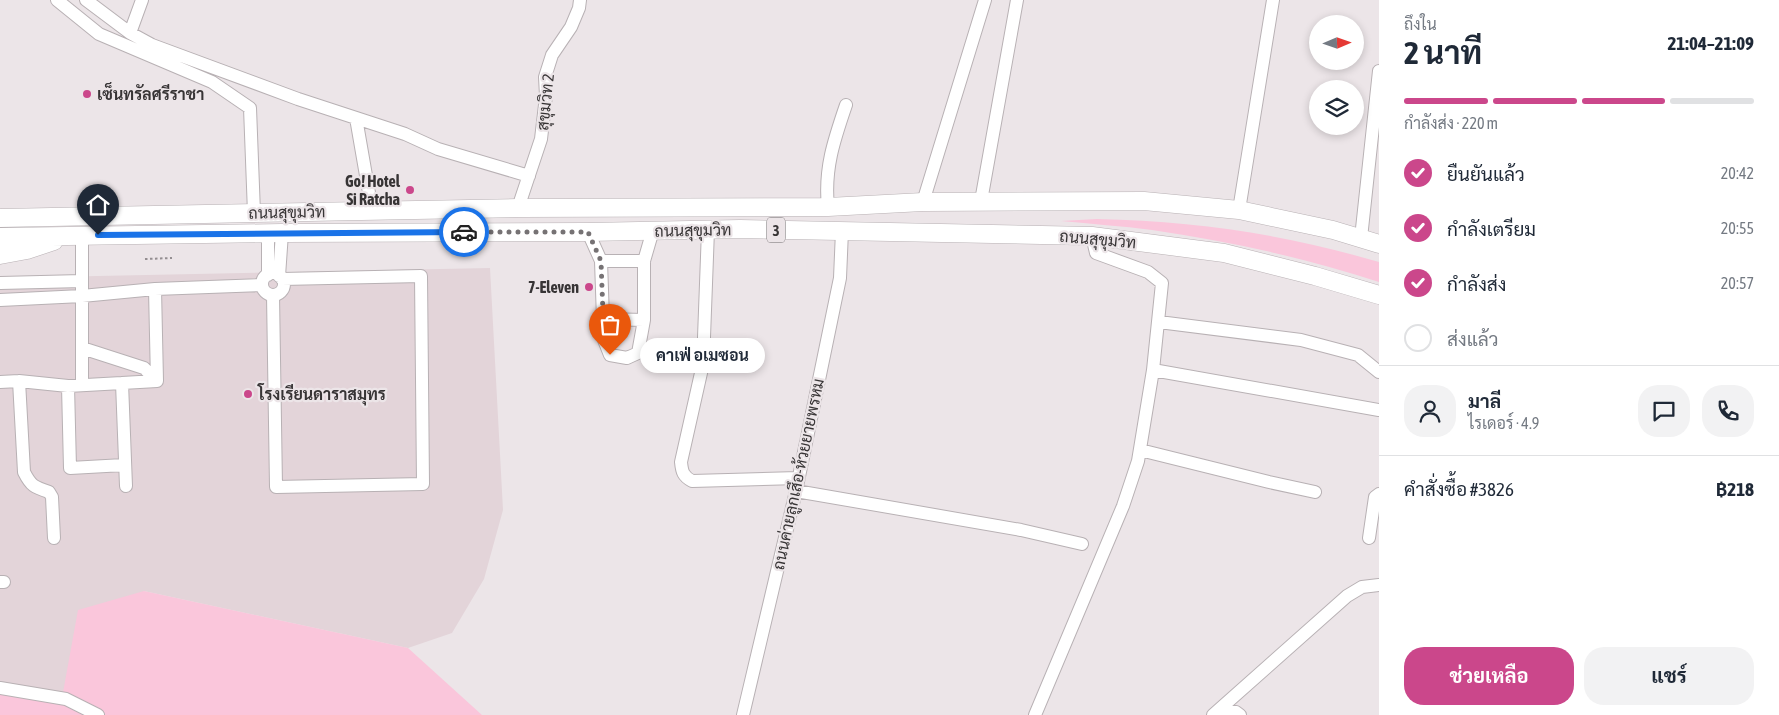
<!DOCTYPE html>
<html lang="th">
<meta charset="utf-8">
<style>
:root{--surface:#fff;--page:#f2f2f3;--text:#1f2937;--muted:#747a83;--line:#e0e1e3;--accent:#cb478b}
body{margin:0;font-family:"Asap Condensed",Sarabun,sans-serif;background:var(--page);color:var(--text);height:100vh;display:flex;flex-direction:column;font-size:19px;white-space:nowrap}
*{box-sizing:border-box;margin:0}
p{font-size:16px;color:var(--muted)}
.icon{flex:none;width:28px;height:28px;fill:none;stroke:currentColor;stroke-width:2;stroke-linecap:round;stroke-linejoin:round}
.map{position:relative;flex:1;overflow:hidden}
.drawer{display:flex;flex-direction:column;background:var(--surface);width:400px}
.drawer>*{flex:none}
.needle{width:32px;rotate:88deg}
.fabs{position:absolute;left:1309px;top:15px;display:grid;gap:10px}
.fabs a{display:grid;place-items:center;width:55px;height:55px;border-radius:50%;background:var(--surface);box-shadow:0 2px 8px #0003;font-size:25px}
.pin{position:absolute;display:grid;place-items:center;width:42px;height:42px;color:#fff;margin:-51px -21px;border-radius:50% 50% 50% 0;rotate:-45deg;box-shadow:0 0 5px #0007}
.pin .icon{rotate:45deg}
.courier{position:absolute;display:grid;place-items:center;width:50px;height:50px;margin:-25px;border:4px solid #1a73e8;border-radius:50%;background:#fff;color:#222;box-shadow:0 1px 6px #0007}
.bubble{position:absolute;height:35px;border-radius:18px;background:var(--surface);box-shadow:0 2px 8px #0003;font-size:16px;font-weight:700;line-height:35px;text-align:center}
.summary em{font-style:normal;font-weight:700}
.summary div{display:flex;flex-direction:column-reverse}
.summary{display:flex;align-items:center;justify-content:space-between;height:85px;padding:0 25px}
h1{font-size:32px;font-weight:700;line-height:38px}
.bar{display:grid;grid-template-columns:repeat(4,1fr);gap:8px 5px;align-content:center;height:60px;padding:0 25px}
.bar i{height:6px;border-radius:4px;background:var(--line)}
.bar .current{background:var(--accent)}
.bar p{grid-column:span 4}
.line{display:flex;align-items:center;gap:12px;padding:0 25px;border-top:1px solid var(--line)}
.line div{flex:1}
.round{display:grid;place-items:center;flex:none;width:52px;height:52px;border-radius:20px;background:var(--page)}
ol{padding:0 25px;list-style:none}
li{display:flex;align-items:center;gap:15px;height:55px}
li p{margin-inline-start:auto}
li .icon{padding:5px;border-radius:50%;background:var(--accent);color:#fff;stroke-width:4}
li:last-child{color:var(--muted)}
li i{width:28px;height:28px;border:2px solid var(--line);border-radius:50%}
.action{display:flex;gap:10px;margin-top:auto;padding:10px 25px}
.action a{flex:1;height:58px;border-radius:20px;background:var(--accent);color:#fff;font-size:20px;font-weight:700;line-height:58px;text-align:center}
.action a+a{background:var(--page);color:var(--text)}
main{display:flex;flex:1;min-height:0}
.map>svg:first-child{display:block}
</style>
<main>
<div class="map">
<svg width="1379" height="715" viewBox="0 0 1379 715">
<rect width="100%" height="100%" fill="#ece5e8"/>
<path fill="#e3d4d9" d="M490 268 503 510 484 579 452 633 408 648 144 591 62 699 0 690V278Z"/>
<path fill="#fac6db" d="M1097 219C1196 221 1283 234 1379 262V282C1305 258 1229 241 1152 230 1122 226 1091 224 1061 221Z
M144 591 408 648 482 715H0V690L62 698 78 610Z"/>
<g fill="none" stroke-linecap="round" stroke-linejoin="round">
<g stroke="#b8b1b4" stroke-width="14">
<path id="minor" d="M57 0 99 34 212 82 250 108 254 213
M86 0 130 33
M142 0 130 33 152 45 298 99 405 134 438 149 529 176
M356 118 372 210
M981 201 1017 0
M923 202 985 0
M828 207C824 169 834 140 846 105
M518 208 541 139 546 96 545 77 552 55 571 27 579 8 580 0
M1239 210 1273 0
M708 230 703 364 681 462C682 472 683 476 692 481L798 478
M588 232 601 261 603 319 644 320V261L653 230
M82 235V385
M1361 238 1379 71
M601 261H644
M262 284a11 11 0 1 1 22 0a11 11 0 1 1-22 0Z
M268 275V233
M279 276 282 233
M0 283 82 281
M155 289 157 381
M273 295 276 487 423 484 421 276 282 279
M0 300 82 296 155 289 262 285
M603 319 604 340 610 355 627 358 638 353 644 320
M1159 322 1301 340 1358 355 1379 372
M82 348 144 368 157 381 122 383
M1153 370 1379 410
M19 381 24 472C31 486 34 487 49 492L52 497 54 538
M0 382 19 381 68 386 122 383 126 486
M68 386 70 468 124 465
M1140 450 1269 482 1315 492
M796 491 1021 530 1082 544
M1369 538 1375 497 1379 494
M0 582H4
M0 688 66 699 98 715
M1218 711 1236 712 1240 715
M743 715 796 491 840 278 842 231
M1035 715 1123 506 1138 461 1153 370 1162 283 1148 272 1096 253 1092 236
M1213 715 1347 596 1362 587 1379 585"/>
</g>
<g stroke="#b8b1b4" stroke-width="19">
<path id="highway" d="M0 218 518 208 828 207 923 202 1144 201 1239 210 1333 230 1379 244
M0 237 282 233 588 232 740 229 1092 236 1224 253 1315 276 1379 295
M0 255 27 250 54 241"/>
</g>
<path stroke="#948e91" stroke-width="2" stroke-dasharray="2.5 2.5" stroke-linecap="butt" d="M145 259 172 258"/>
<use href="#minor" stroke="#fff" stroke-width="12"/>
<use href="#highway" stroke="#fff" stroke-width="18"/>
</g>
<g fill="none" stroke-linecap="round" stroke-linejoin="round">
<path stroke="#767274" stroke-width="5" stroke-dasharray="0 9" d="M464 232H588L601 261 604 340 610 355"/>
<path stroke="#1a73e8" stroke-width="6" d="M98 235 464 232"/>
</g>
<g fill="#cb478b" stroke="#ece5e8" stroke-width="2">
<circle cx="87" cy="94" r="5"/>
<circle cx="410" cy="190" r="5"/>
<circle cx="589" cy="287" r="5"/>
<circle cx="248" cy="394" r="5"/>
</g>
<g text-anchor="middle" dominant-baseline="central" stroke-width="4.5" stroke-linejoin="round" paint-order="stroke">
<rect fill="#ece5e8" stroke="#6d696b" stroke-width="1" x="767" y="217.5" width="18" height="25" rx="4"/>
<g font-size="15" font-weight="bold" fill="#373435">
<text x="776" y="230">3</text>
</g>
<g font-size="16" font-weight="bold" fill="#373435" stroke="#ece5e8" text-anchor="start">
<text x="97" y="94">เซ็นทรัลศรีราชา</text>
<text x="400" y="181" text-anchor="end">Go! Hotel<tspan x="400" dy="18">Si Ratcha</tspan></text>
<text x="579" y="287" text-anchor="end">7-Eleven</text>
<text x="258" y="394">โรงเรียนดาราสมุทร</text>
</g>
<g font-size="16" fill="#373435" stroke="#ece5e8">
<text transform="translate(545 102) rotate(-84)">สุขุมวิท 2</text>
<text transform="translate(287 212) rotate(-1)">ถนนสุขุมวิท</text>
<text transform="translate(693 230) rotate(-1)">ถนนสุขุมวิท</text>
<text transform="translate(1098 239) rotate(5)">ถนนสุขุมวิท</text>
<text transform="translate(798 474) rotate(-78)">ถนนค่ายลูกเสึอ-ห้วยยายพรหม</text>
</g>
</g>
</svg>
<div class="fabs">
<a><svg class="needle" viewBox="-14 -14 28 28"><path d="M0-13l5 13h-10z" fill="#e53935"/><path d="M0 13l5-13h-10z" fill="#747a83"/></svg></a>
<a><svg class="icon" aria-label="layers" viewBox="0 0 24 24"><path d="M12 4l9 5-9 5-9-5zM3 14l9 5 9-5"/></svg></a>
</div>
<div class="pin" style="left:610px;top:355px;background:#ea580c"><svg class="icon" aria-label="bag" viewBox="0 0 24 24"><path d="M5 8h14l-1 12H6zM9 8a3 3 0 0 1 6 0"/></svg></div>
<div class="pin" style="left:98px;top:235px;background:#1f2937"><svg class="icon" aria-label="home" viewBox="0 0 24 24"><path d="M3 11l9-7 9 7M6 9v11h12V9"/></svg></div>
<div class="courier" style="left:464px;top:232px"><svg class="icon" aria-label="car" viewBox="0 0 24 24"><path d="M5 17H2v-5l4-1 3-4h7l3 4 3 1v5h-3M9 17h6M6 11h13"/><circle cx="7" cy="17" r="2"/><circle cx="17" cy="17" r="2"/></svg></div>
<div class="bubble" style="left:640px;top:338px;width:125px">คาเฟ่ อเมซอน</div>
</div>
<section class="drawer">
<div class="summary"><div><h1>2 นาที</h1><p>ถึงใน</p></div><em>21:04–21:09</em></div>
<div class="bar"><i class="current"></i><i class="current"></i><i class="current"></i><i></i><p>กำลังส่ง · 220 m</p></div>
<ol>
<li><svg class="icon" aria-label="check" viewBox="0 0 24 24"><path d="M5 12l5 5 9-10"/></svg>ยืนยันแล้ว<p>20:42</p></li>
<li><svg class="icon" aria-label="check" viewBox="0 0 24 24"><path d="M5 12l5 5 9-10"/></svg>กำลังเตรียม<p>20:55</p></li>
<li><svg class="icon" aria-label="check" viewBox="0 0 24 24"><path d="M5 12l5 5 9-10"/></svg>กำลังส่ง<p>20:57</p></li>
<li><i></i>ส่งแล้ว</li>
</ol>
<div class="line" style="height:90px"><a class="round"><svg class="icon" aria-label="person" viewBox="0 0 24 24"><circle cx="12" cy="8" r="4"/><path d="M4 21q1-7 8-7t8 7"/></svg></a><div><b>มาลี</b><p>ไรเดอร์ · 4.9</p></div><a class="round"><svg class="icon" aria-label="chat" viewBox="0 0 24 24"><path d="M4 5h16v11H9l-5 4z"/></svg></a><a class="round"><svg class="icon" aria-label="phone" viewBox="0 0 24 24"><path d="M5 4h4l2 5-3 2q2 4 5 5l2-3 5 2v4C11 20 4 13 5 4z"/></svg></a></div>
<div class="line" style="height:65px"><div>คำสั่งซื้อ #3826</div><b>฿218</b></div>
<div class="action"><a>ช่วยเหลือ</a><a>แชร์</a></div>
</section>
</main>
